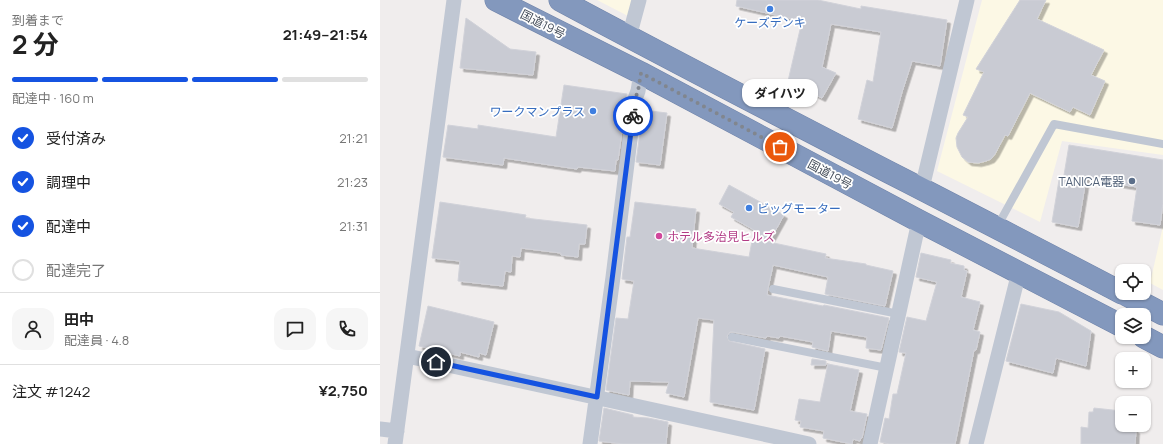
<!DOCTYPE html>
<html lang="ja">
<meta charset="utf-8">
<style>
:root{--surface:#fff;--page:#f6f6f6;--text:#222;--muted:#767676;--line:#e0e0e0;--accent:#1553e1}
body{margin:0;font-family:Manrope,"Noto Sans JP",sans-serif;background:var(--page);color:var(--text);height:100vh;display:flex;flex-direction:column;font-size:15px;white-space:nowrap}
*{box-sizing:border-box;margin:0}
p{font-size:13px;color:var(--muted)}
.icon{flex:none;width:22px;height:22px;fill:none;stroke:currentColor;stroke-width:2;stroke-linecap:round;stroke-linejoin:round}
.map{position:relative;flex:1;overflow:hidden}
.panel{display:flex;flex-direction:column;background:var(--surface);width:380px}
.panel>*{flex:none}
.controls{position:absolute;left:735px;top:264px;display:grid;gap:8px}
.controls a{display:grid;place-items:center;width:36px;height:36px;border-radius:8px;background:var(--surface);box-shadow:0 1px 3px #0004;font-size:20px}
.pin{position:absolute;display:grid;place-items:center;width:34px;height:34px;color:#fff;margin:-17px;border:2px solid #fff;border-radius:50%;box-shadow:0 1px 4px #0007}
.courier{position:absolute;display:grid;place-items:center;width:40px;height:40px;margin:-20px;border:3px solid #1553e1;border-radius:50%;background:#fff;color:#222;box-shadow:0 1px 5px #0007}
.bubble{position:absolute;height:28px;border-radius:12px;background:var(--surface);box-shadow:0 1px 3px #0004;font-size:13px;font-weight:700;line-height:28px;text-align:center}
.overview em{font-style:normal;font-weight:700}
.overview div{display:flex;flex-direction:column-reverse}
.overview{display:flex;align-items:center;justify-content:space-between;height:68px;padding:0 12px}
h1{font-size:26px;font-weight:700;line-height:30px}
.bar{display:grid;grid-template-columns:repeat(4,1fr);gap:6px 4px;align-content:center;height:48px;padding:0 12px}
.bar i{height:5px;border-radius:3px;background:var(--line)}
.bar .selected{background:var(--accent)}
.bar p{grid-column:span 4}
.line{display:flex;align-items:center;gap:10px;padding:0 12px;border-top:1px solid var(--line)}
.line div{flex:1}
.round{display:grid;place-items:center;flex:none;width:42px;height:42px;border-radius:12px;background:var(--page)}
ol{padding:0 12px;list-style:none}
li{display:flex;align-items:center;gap:12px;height:44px}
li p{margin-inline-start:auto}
li .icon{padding:4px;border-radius:50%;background:var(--accent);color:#fff;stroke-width:4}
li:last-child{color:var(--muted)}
li i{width:22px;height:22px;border:2px solid var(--line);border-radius:50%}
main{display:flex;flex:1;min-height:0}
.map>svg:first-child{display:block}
</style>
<main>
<section class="panel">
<div class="overview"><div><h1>2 分</h1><p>到着まで</p></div><em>21:49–21:54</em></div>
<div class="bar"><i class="selected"></i><i class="selected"></i><i class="selected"></i><i></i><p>配達中 · 160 m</p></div>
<ol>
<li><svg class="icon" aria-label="check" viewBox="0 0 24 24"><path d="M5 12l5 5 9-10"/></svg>受付済み<p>21:21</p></li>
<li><svg class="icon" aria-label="check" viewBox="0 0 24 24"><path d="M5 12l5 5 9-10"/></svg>調理中<p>21:23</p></li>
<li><svg class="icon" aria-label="check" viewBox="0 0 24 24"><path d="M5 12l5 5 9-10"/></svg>配達中<p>21:31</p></li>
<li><i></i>配達完了</li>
</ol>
<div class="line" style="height:72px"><a class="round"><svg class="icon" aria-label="person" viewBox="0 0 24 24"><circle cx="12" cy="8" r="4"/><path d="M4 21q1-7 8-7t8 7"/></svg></a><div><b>田中</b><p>配達員 · 4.8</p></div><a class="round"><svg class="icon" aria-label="chat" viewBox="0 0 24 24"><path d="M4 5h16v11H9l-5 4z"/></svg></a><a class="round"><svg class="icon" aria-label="phone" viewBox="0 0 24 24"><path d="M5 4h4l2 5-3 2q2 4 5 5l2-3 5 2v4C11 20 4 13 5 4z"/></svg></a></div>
<div class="line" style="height:52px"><div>注文 #1242</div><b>¥2,750</b></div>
</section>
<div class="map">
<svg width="783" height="444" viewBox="0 0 783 444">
<defs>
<filter id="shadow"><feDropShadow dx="3.5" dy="3.5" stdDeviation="0" flood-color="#0004"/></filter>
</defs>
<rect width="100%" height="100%" fill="#f0eded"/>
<path fill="#fcf8e5" d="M217 0H254L248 16Z
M602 0H783V155L682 141 660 222 557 171Z
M783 226V290L770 283Z"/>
<path fill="#c9cbd3" stroke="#d1d2d9" filter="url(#shadow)" d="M357 0H438L481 9V6L567 20 560 66 532 61 522 92 512 128 478 119 487 80 493 82 501 32 451 24 442 67 456 73 442 98 408 81 422 21 356 6Z
M640 0H666L657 19 724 50 711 75 725 81 710 115 693 107 690 112 650 93 628 136 625 135 615 154 611 159 606 161 598 163 588 162 582 157 577 147 576 138 578 133 588 117 583 115 604 72 596 69Z
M86 18 130 49 156 52 153 75 80 68Z
M184 85 247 94 238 160H236L235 171 198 167 197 169 124 158 123 165 63 157 68 125 98 129V125L176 137Z
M263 110 287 113 280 165 256 162Z
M689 145 783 160V203L780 225 752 221 757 187 706 179 698 227 672 222 679 180 683 181Z
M349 185 404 215 389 242 446 254 445 258 486 264V265L513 271 505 306 445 294 448 277 393 265 388 288 387 295 443 306 444 305 509 318 501 350 486 348 487 337 451 331 448 351 432 347 433 342 400 336 399 338 387 336 386 338 353 332H350L347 336 349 341 385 349 374 410 330 402 334 320 318 318 304 397 286 393 289 382 250 381 249 395 226 390 236 318 248 319 254 281 242 279 247 237H250L255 202 316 209 312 248 369 257 374 230 351 217 354 212 339 204Z
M60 202 146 215 145 218 207 225 205 244H199L198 257 181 255V253L141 248 140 257 132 256 131 272 125 271 123 286 78 281 80 261 52 258Z
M541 253 571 260 570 263 584 266V270L587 271 581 297 600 302 593 330 600 332 596 350H594L575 444H510L500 442 505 418 509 419 513 394H517L526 353 519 352 527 317 546 321 557 282 536 277Z
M641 304 679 312 711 331 706 366 676 358 673 373 626 361Z
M48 306 114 322 106 355 99 353V357L80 352V356L39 346Z
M432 359 446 361V365H431Z
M448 364 479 370 470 411 487 414 482 438H481L480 441 473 439 472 444 443 438 444 431 420 427 421 421 415 420 419 399 440 402Z
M224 408 253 415V417L268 418 288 422 286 444H243L219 441Z
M714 408 742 411V425H754V430H756L755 444H701V427L708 428 709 412H713Z"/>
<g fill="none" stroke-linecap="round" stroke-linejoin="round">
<g stroke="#6f83a9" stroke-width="23">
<path id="highway" d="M116 0 261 73 539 221 742 326
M180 0C366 100 555 195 742 293
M743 293 783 314
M764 337 783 347"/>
</g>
<path stroke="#c0c7d3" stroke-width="8" d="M617 227 674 124 783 144
M393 289 519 314
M352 337 507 368"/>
<path stroke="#c0c7d3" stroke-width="15" d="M249 37 259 0
M542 188 587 0
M27 356 429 444
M0 429 17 431
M15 444 74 0
M210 444 233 277 255 99 258 91 261 73
M490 444 539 221
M596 444 639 272"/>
<use href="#highway" stroke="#8398bd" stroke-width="22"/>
</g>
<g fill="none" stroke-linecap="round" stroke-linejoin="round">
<path stroke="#81868e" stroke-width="4" stroke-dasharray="0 7.2" d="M253 116 255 99 258 91 261 73 400 147"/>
<path stroke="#1553e1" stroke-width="5" d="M56 362 217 397 253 116"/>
</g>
<g fill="#3f7fe0" stroke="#fff" stroke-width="1.5">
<circle cx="390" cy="9" r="4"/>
<circle cx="213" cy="111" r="4"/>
<circle cx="369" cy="208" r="4"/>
</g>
<circle fill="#5c6f8a" stroke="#fff" stroke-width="1.5" cx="752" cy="181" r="4"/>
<circle fill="#d1479c" stroke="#fff" stroke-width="1.5" cx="279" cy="236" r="4"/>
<g text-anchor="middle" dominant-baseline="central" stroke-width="3.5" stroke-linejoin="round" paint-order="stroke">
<g font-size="12" fill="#366cbe" stroke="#fff">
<text x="390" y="22">ケーズデンキ</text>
<text x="205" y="111" text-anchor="end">ワークマンプラス</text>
<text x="377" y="208" text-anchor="start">ビッグモーター</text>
</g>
<g font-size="12" fill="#454e5b" stroke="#fff">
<text transform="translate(163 24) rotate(27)">国道19号</text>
<text transform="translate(450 174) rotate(28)">国道19号</text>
</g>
<g font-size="12" fill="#4e5e75" stroke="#fff" text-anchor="end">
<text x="744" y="181">TANICA電器</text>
</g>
<g font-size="12" fill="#b23c85" stroke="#fff" text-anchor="start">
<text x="287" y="236">ホテル多治見ヒルズ</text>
</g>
</g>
</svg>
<div class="controls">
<a><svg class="icon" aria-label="locate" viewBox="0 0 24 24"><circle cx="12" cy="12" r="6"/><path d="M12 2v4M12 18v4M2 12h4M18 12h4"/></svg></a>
<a><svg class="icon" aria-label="layers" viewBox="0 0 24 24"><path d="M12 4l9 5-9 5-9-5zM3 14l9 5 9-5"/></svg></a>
<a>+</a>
<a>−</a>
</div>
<div class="pin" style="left:400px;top:147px;background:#ea580c"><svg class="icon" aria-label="bag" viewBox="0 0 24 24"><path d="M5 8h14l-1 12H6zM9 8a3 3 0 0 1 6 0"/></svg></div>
<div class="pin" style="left:56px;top:362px;background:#1f2937"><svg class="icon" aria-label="home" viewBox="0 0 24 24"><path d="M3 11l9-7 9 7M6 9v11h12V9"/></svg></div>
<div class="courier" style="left:253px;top:116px"><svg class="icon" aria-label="bike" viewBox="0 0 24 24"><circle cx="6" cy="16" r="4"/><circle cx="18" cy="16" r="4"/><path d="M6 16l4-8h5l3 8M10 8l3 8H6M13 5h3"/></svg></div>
<div class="bubble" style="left:362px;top:79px;width:76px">ダイハツ</div>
</div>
</main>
